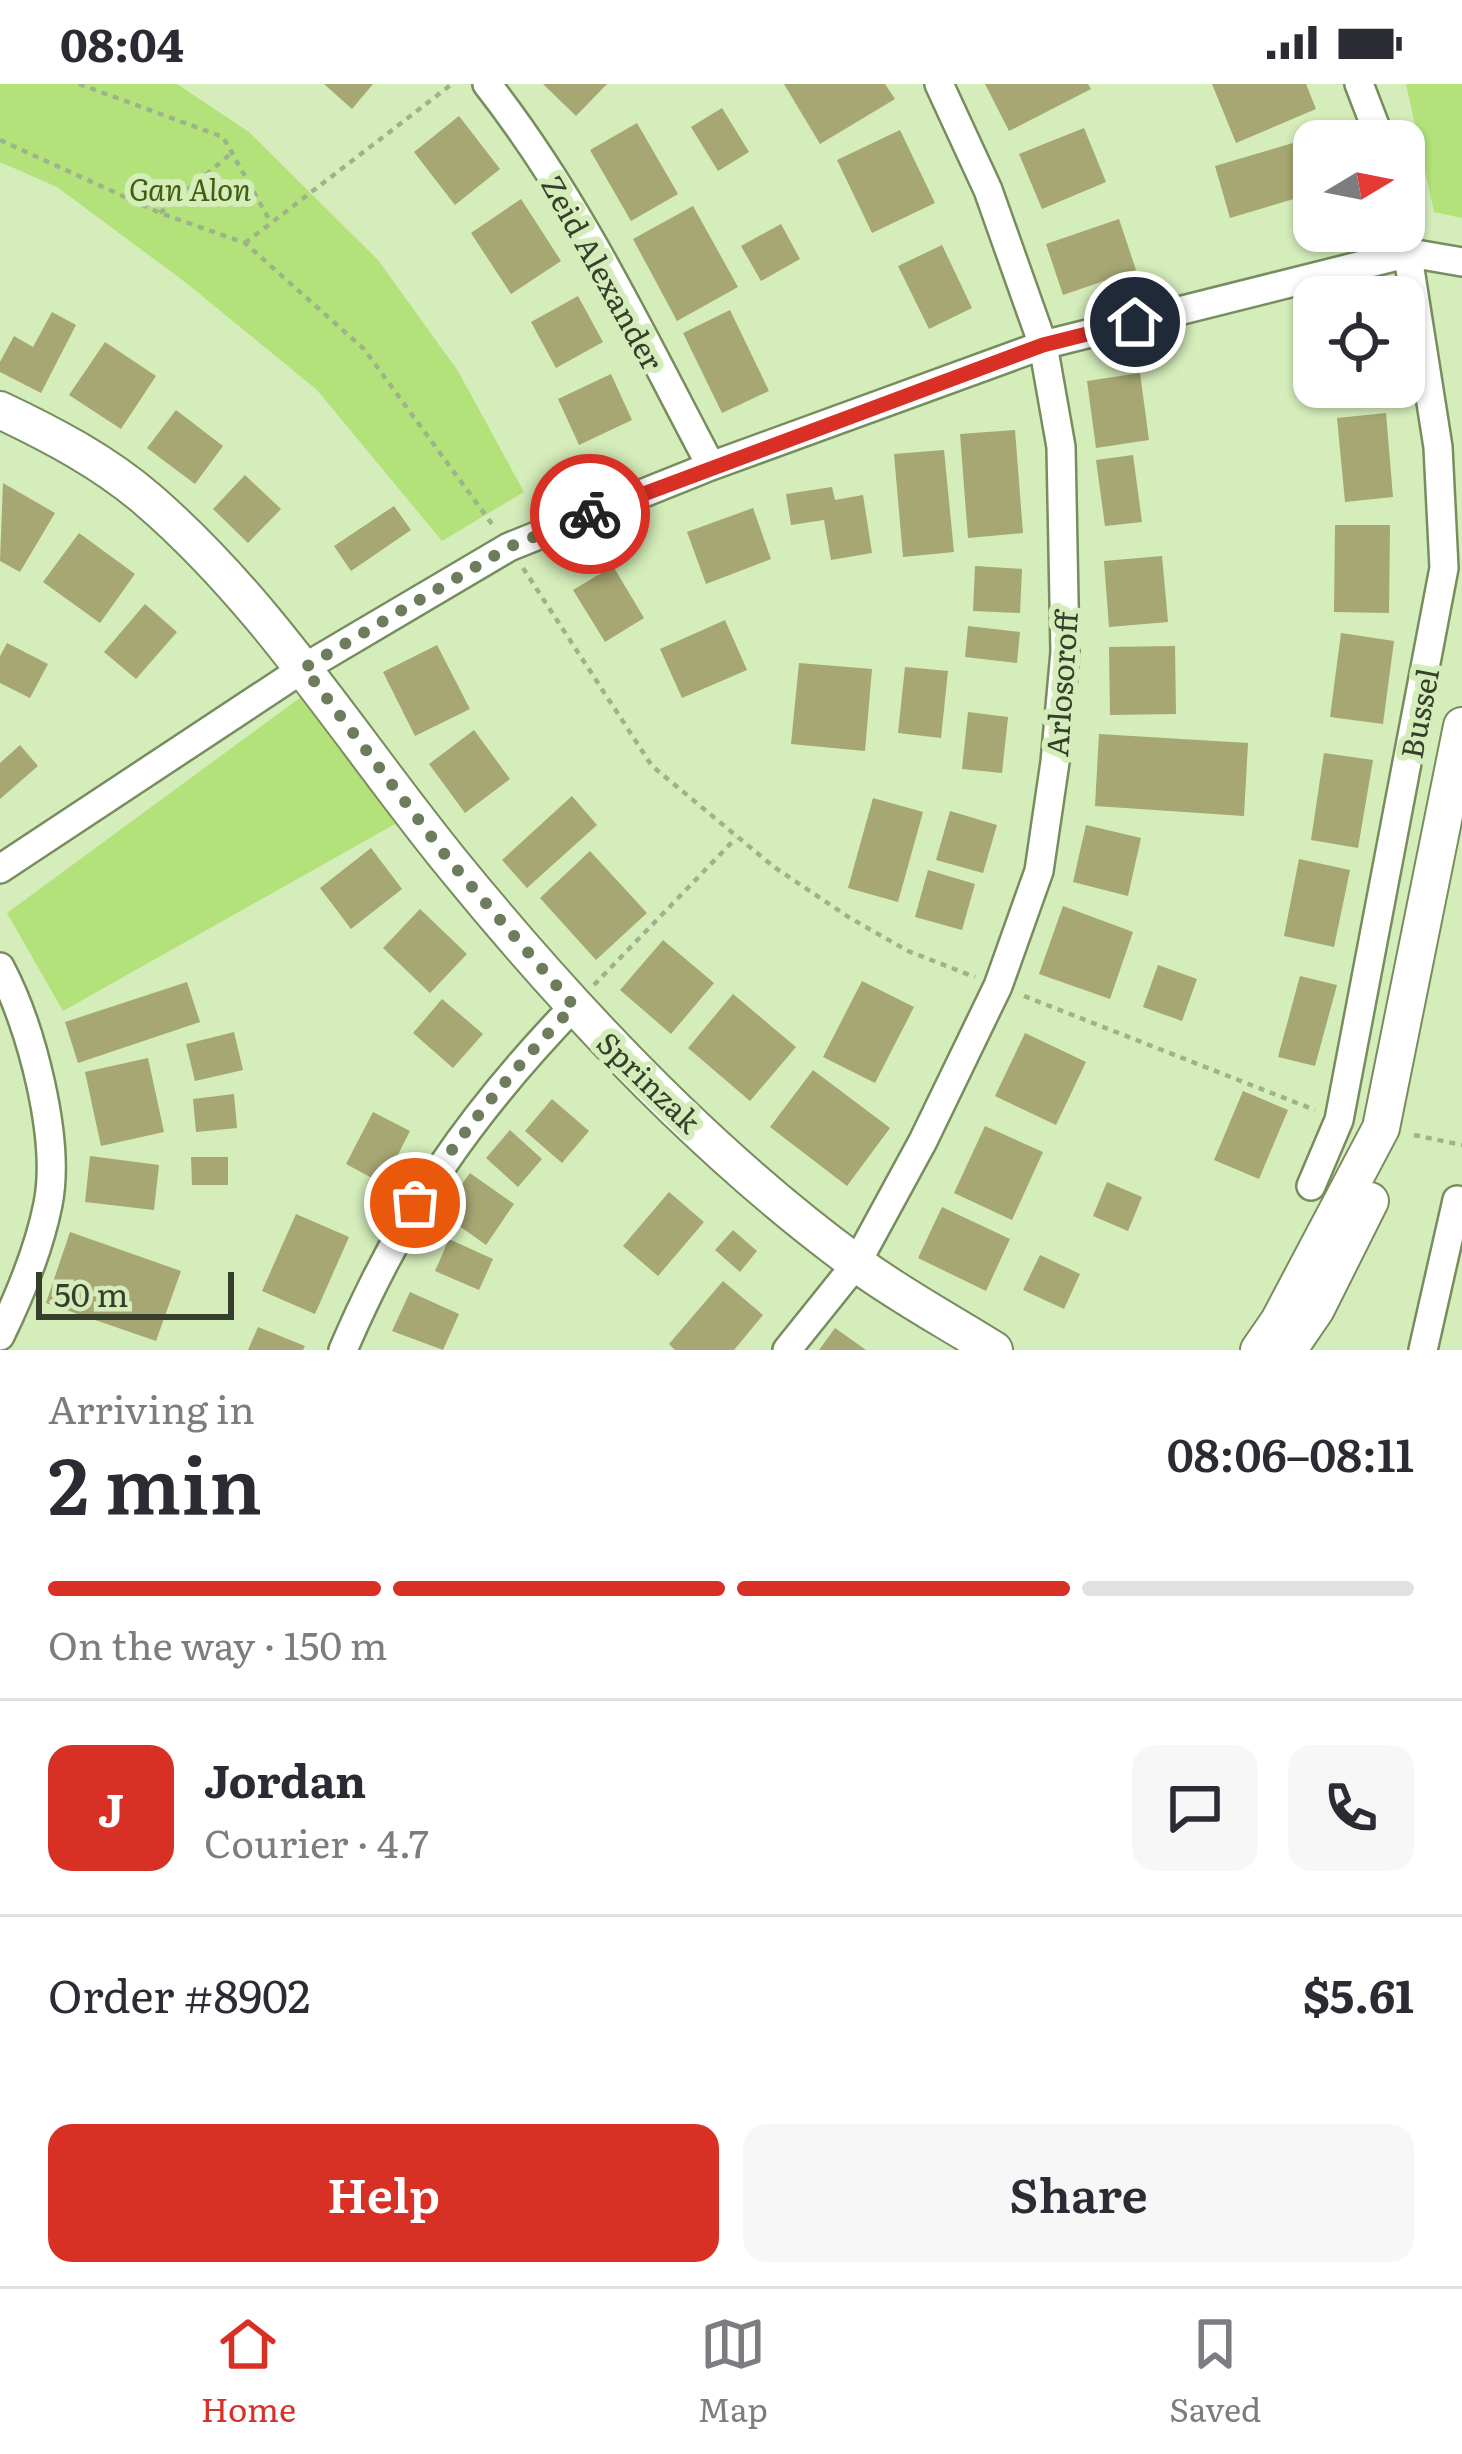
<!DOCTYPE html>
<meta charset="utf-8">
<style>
:root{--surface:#fff;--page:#f7f7f7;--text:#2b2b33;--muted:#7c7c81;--line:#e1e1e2;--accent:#d93025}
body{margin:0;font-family:Literata,serif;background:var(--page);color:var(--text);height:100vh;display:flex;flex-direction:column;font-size:45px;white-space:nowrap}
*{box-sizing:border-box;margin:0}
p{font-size:39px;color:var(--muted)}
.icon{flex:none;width:66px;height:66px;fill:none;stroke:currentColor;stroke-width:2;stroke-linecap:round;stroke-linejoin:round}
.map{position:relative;height:1266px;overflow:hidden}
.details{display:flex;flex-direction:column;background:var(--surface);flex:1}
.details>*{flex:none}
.needle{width:78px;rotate:80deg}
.controls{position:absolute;left:1293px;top:36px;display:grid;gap:24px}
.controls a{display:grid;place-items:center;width:132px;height:132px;border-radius:24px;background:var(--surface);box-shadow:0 3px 9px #0004;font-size:60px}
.scale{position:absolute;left:36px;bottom:30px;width:198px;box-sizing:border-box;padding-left:12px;border:6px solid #363f2b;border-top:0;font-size:33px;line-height:42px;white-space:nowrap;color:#363f2b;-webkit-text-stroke:9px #d4edba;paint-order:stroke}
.pin{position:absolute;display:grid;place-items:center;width:102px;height:102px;color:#fff;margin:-51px;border:6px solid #fff;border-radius:50%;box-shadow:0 3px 12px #0007}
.courier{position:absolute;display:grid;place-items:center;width:120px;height:120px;margin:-60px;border:9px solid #d93025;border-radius:50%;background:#fff;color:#222;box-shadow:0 3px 15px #0007}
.summary em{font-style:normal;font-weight:600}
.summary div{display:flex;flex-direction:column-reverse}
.summary{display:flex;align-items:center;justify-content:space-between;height:204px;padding:0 48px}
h1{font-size:78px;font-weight:600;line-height:90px}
.bar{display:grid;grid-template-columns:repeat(4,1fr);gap:18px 12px;align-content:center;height:144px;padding:0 48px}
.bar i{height:15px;border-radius:9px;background:var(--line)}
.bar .current{background:var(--accent)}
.bar p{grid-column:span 4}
.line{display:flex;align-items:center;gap:30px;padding:0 48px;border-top:3px solid var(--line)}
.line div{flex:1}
.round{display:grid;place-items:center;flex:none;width:126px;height:126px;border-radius:24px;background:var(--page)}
.cta{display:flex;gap:24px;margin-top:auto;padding:24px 48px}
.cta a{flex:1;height:138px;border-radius:24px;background:var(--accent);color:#fff;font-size:48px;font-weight:600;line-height:138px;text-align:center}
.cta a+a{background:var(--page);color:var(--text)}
.status{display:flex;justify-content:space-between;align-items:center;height:84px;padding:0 60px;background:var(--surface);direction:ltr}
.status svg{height:33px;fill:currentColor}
.menu{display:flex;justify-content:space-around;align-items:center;height:168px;border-top:3px solid var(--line);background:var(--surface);font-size:33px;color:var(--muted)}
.menu a{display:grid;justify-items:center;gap:6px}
.menu .current{color:var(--accent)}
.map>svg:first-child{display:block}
</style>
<div class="status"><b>08:04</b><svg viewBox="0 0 49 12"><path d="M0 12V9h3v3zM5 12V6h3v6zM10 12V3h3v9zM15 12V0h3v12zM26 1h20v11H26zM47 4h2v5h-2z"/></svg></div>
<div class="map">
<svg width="1462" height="1266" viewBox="0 0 1462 1266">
<rect width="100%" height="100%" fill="#d4edba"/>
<path fill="#b3e27b" d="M0 0H177L249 48 378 176 458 287 524 408 442 457 317 306 185 198 57 103 0 78Z
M1406 0H1462V134L1434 128Z
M305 610 395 740 63 927 7 829Z"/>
<path fill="#a6a772" d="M324 0H373L352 25Z
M543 0H607L576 32Z
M784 0H885L895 15 820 60Z
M985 0H1088L1091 5 1009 47Z
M1212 0H1306L1316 25 1236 59Z
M722 24 749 68 718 87 691 43Z
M459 32 500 85 455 121 414 68Z
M637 39 678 110 631 137 590 66Z
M1084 44 1106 98 1042 125 1019 70Z
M900 46 935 119 872 149 837 76Z
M1320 51 1321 57H1314V109L1230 134 1215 82Z
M521 115 561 177 511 210 471 149Z
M693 122 738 203 677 237 633 155Z
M1119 135 1136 186 1063 211 1046 160Z
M781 140 800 175 761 197 741 162Z
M942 161 972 224 929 245 898 182Z
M578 212 603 258 556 284 531 238Z
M730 226 769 307 722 329 683 249Z
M52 228 76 241 41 309 0 288V278L14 252 33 263Z
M105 258 156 292 121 345 69 311Z
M1140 289 1149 356 1096 364 1087 297Z
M611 290 632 336 579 361 558 315Z
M1337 303H1384L1385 308 1339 315Z
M176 326 223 362 195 400 147 364Z
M1386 329 1393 413 1345 418 1337 334Z
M1015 346 1023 449 968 454 960 350Z
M944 366 954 468 903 473 894 370Z
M1133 371 1142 438 1105 442 1096 376Z
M245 391 281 425 248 459 213 425Z
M3 399 55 429 20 488 0 477Z
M832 403 835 416 863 411 872 469 831 476 824 436 791 441 786 410Z
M394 422 411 446 351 487 334 462Z
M753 424 771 475 706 500 687 448Z
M1335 441H1390L1389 529 1334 528Z
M79 449 135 490 100 539 43 498Z
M1162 472 1168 538 1109 543 1104 477Z
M613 482 644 534 605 558 573 506Z
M975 482 1022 485 1020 529 973 527Z
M145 520 177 548 136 595 104 568Z
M725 536 747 586 682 614 660 565Z
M968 542 1020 548 1017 579 965 573Z
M1341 549 1394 557 1383 640 1330 633Z
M7 559 48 580 30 614 0 599V572Z
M437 561 470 625 415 652 383 588Z
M1175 562 1176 630 1110 631 1109 563Z
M799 579 872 585 865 667 791 660Z
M905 583 948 587 941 654 898 649Z
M968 628 1008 633 1002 689 962 685Z
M474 646 510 695 465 729 429 680Z
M1099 650 1248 659 1244 732 1095 722Z
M20 661 38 682 0 715V679Z
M1324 669 1373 676 1358 764 1311 756Z
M572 712 597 741 527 804 502 776Z
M873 714 923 728 898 818 848 804Z
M950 727 997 741 983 789 936 776Z
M1086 741 1141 754 1128 812 1073 798Z
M371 764 402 805 351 845 320 804Z
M590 767 647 829 596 876 540 814Z
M1299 775 1350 786 1334 863 1284 852Z
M928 786 975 800 962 846 915 833Z
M1063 822 1133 848 1110 915 1039 890Z
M420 825 467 870 430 909 383 864Z
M663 856 714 899 671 950 620 906Z
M1158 881 1197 895 1182 937 1143 923Z
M1300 892 1337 901 1315 982 1278 973Z
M862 897 914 923 875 999 823 973Z
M187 898 200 938 78 979 65 938Z
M733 910 796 963 750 1017 688 964Z
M442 915 483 950 453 984 413 949Z
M234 948 243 986 195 997 186 960Z
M1025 949 1086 978 1056 1041 995 1012Z
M148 974 164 1048 101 1062 85 988Z
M813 986 890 1044 847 1102 770 1043Z
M1243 1007 1288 1026 1259 1095 1214 1076Z
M234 1010 237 1044 196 1048 193 1015Z
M552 1015 589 1047 562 1079 525 1047Z
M373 1028 410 1047 383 1100 346 1080Z
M985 1042 1043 1068 1012 1136 954 1109Z
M510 1046 542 1075 518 1103 486 1074Z
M90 1072 159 1081 154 1126 85 1118Z
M191 1073H228V1101H192Z
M470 1089 514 1120 486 1161 441 1129Z
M1107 1098 1142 1113 1128 1147 1093 1132Z
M669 1108 704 1138 658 1192 623 1162Z
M942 1123 1010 1155 986 1207 918 1174Z
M296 1130 349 1153 315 1230 262 1207Z
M733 1146 757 1167 740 1188 715 1166Z
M70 1148 181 1187 156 1257 46 1219Z
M449 1155 493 1175 479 1206 435 1187Z
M1040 1171 1080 1190 1064 1225 1023 1206Z
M723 1197 763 1231 734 1266H675L669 1260Z
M410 1208 459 1230 443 1266 392 1247Z
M258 1243 305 1262 303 1266H248Z
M835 1244 866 1266H819Z"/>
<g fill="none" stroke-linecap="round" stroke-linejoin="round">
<g stroke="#778d5e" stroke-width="32">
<path id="minor" d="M487 0C578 116 642 252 711 382
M1359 0 1381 57
M0 785 304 584 509 463 711 382 1043 261 1410 169 1462 178
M0 883C31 941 61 1055 48 1120 39 1166 20 1211 0 1252
M1311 1102 1339 1036 1444 484 1438 363 1404 147
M343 1266C402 1128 470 1030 574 922
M787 1266 856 1180 923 1057 998 902 1039 787 1055 678 1065 568 1061 363 1043 261 988 106 939 0
M1423 1266 1457 1116"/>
</g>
<g stroke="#778d5e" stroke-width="40">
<path id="tertiary" d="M0 326C51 350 104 378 147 415 267 518 351 655 450 777 567 921 706 1069 856 1179 899 1211 948 1237 994 1266
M1259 1266 1279 1237 1381 1044 1462 642
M1288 1266 1316 1225 1370 1117"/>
</g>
<path stroke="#9fb38a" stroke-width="4.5" stroke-dasharray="6 6" stroke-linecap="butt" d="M79 0 223 53 270 137
M0 56 160 129 245 159 364 265 492 440
M160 129 234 67
M245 159 452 0
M523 484 652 682 774 783 850 834 908 867 975 893
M594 901 736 754
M1024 912 1315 1026
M1414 1051 1462 1061"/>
<use href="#minor" stroke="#fff" stroke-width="27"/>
<use href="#tertiary" stroke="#fff" stroke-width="36"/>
</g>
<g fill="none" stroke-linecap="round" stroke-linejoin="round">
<path stroke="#6d7c5d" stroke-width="12" stroke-dasharray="0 21.6" d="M415 1119C462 1048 514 984 574 922L449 776 304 584 509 463 590 430"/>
<path stroke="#d93025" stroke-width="15" d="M590 430 1043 261 1135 238"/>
</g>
<g text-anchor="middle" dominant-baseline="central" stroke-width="12" stroke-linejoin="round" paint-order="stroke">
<g font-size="30" font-style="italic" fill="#415e11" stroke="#d4edba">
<text x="190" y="104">Gan Alon</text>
</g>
<g font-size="30" fill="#363f2b" stroke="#d4edba">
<text transform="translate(604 188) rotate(61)">Zeid Alexander</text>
<text transform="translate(1060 600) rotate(-86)">Arlosoroff</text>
<text transform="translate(1418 629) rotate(-79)">Bussel</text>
<text transform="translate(650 997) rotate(44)">Sprinzak</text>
</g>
</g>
</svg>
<div class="controls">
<a><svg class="needle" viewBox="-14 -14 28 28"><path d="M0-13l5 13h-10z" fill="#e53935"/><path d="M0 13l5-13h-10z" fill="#7c7c81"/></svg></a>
<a><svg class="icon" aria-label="locate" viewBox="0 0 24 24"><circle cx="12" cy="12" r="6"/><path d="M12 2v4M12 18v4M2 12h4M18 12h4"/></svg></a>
</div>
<div class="scale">50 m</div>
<div class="pin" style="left:415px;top:1119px;background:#ea580c"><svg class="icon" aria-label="bag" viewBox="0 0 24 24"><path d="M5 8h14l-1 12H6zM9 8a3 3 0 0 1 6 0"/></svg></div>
<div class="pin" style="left:1135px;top:238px;background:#1f2937"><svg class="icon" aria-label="home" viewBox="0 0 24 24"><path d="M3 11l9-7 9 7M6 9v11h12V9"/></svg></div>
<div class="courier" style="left:590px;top:430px"><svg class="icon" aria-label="bike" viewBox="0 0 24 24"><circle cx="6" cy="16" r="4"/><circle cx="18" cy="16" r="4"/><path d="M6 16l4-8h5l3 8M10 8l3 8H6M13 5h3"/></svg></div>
</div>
<section class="details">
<div class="summary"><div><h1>2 min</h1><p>Arriving in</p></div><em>08:06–08:11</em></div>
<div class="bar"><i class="current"></i><i class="current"></i><i class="current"></i><i></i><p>On the way · 150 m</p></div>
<div class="line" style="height:216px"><b class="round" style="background:var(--accent);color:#fff">J</b><div><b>Jordan</b><p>Courier · 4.7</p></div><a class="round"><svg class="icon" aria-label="chat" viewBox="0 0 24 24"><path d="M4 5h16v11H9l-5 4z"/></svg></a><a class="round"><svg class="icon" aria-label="phone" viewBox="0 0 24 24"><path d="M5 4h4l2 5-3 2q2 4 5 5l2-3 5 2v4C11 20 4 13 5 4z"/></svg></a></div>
<div class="line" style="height:156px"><div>Order #8902</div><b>$5.61</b></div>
<div class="cta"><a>Help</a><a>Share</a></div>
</section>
<nav class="menu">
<a class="current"><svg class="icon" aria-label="home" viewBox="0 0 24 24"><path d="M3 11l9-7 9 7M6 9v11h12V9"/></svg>Home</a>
<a><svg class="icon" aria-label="map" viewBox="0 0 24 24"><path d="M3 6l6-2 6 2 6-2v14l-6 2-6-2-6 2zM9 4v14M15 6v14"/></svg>Map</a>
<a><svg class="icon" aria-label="saved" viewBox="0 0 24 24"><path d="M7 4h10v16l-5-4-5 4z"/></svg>Saved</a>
</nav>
